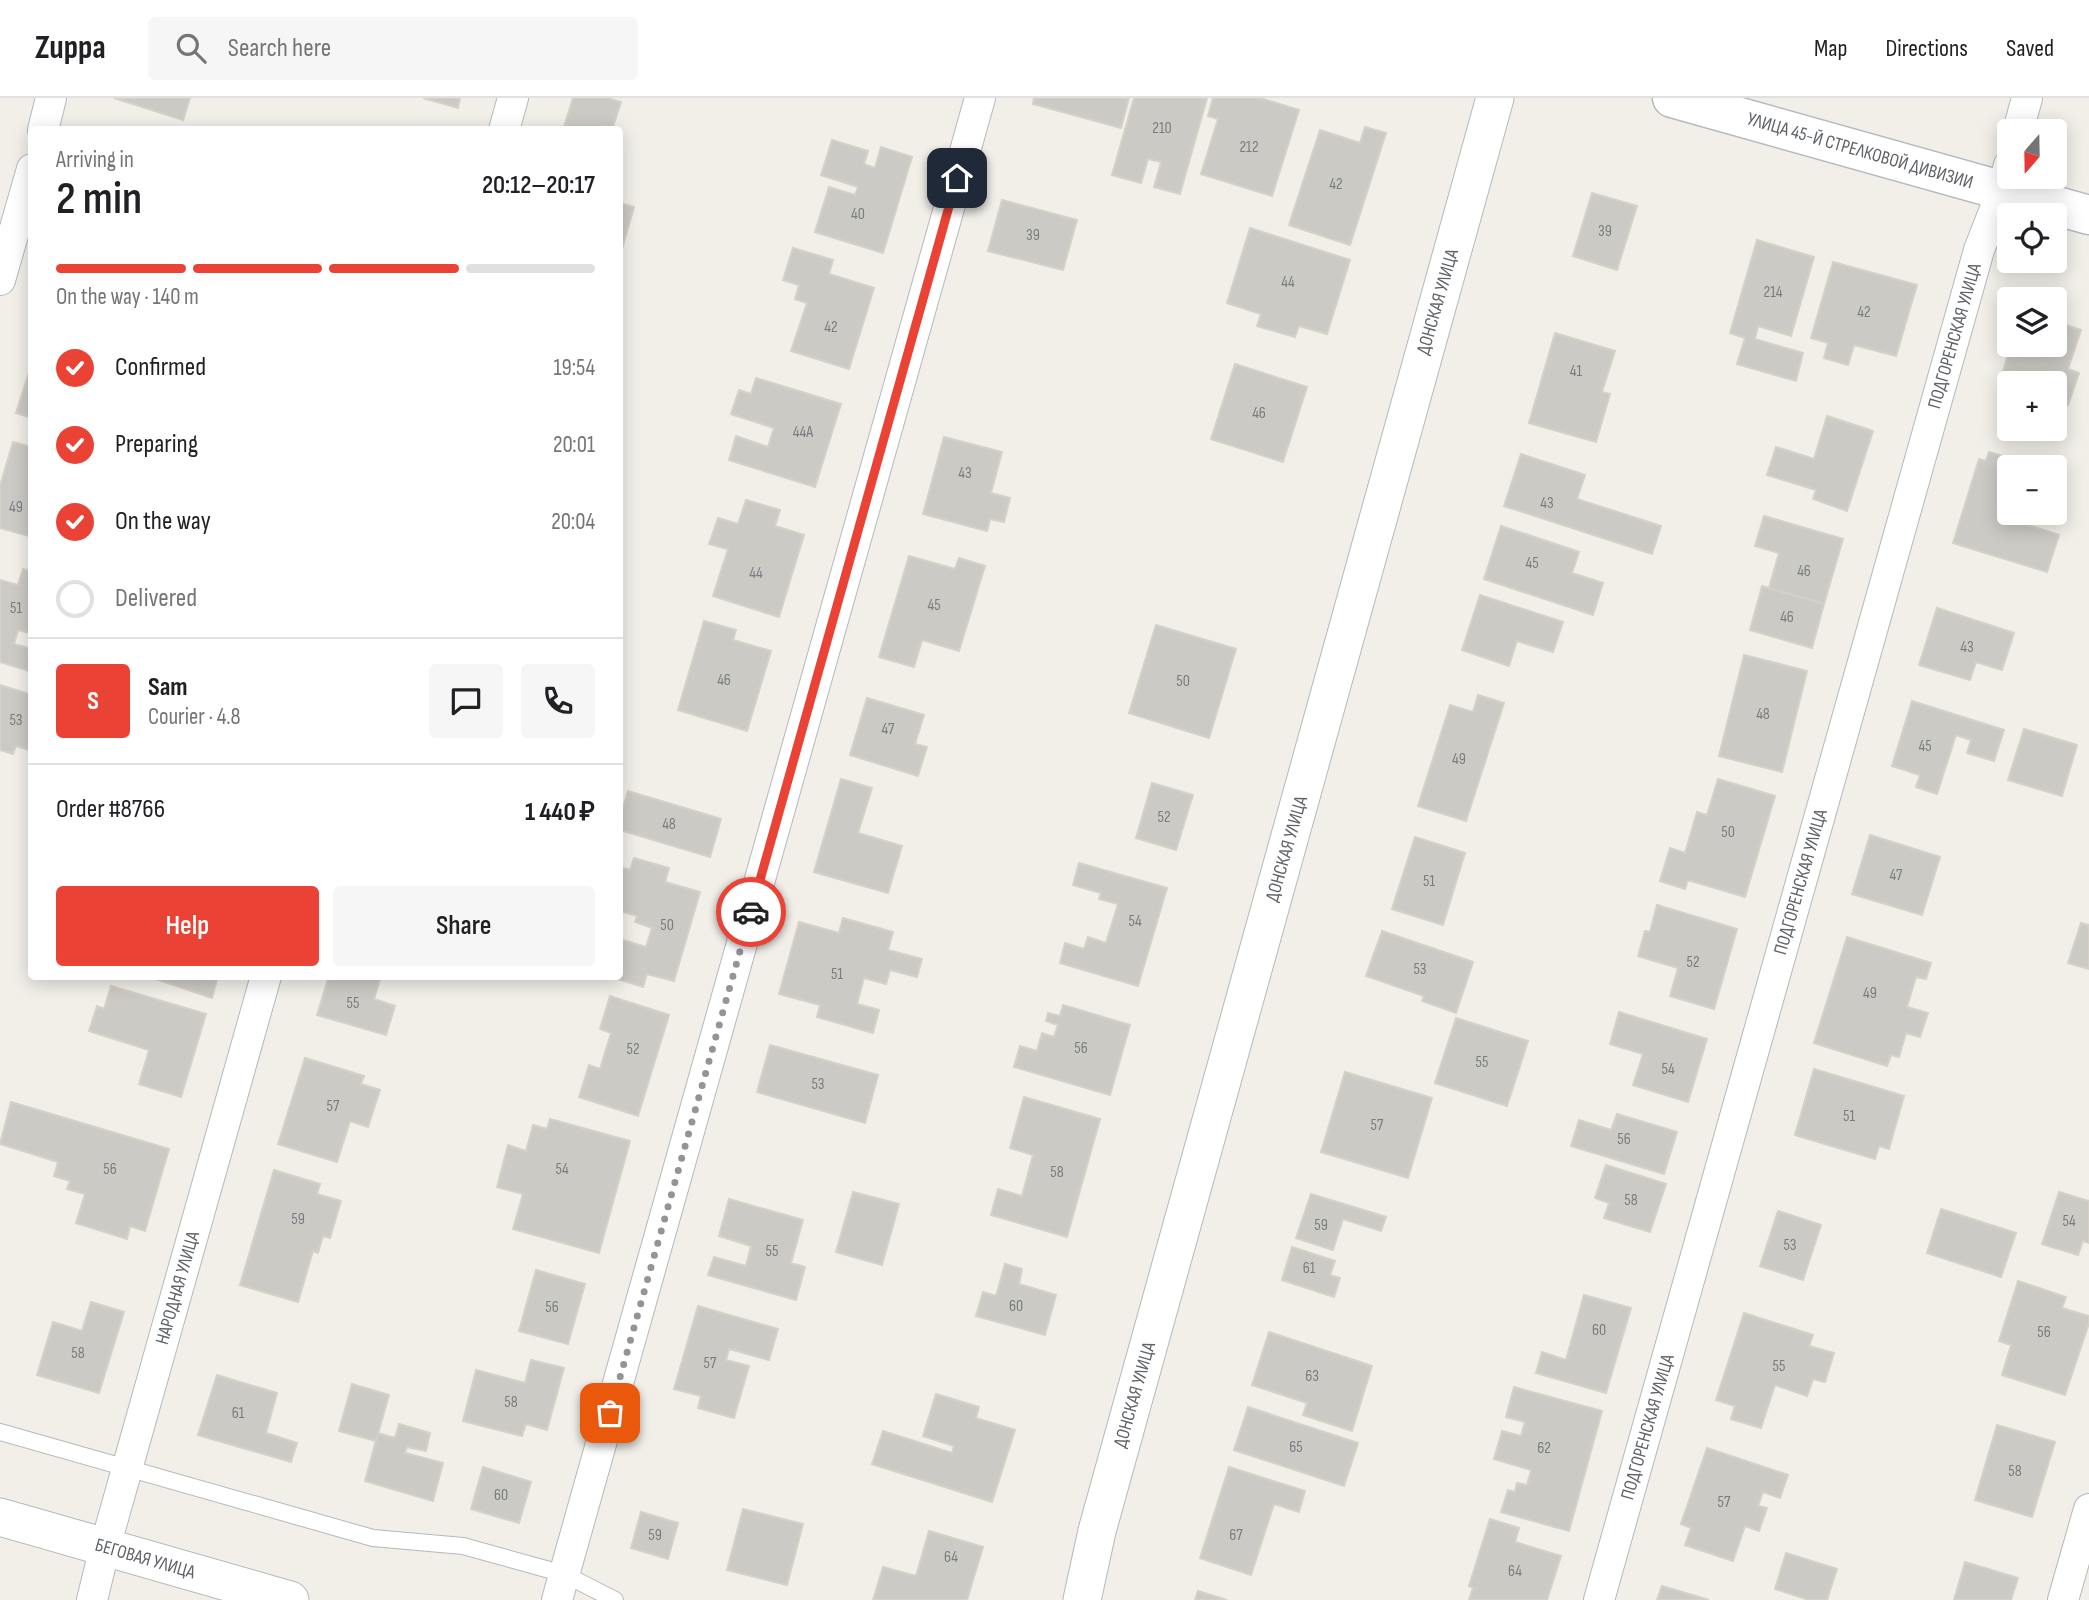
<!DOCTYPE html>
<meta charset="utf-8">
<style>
:root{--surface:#fff;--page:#f6f6f6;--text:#202124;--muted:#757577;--line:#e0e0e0;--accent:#ea4335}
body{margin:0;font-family:"Sofia Sans Condensed",sans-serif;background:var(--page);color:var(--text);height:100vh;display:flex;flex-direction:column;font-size:26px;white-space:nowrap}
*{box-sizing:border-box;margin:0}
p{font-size:23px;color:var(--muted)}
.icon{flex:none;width:38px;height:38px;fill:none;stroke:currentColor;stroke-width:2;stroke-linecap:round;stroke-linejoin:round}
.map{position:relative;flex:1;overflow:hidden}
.sheet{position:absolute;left:28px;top:28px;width:595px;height:854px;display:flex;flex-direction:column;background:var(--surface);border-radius:7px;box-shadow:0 4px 18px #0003}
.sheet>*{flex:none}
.needle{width:46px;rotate:200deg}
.fabs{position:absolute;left:1997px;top:21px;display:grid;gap:14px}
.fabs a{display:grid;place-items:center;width:70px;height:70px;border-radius:7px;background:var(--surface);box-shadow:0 4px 18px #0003;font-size:35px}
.pin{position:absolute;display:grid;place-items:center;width:60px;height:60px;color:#fff;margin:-30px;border-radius:14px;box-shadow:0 4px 10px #0006}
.courier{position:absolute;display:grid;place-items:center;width:70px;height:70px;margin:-35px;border:5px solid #ea4335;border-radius:50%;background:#fff;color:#222;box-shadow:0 2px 9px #0007}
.summary em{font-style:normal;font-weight:600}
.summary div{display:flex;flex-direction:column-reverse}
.summary{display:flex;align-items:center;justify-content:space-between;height:119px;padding:0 28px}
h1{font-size:46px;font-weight:600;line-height:52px}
.bar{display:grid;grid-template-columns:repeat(4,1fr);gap:10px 7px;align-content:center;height:84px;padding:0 28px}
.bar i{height:9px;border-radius:5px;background:var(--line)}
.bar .active{background:var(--accent)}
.bar p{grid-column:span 4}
.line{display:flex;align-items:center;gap:18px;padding:0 28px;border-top:2px solid var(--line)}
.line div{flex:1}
.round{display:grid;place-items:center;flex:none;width:74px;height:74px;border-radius:7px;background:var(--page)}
ol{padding:0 28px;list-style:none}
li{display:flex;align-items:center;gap:21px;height:77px}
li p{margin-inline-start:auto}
li .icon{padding:7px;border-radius:50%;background:var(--accent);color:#fff;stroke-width:4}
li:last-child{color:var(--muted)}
li i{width:38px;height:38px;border:4px solid var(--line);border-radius:50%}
.cta{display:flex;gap:14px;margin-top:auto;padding:14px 28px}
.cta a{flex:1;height:80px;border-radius:7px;background:var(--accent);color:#fff;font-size:28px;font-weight:600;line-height:80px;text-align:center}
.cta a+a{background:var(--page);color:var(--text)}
header{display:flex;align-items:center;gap:42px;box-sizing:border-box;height:98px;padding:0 35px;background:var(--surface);border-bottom:2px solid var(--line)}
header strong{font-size:33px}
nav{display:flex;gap:38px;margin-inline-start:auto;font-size:24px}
.search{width:490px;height:63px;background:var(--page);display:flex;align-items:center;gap:18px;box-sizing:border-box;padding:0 24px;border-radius:7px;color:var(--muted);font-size:26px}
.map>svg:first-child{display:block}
</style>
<header>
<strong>Zuppa</strong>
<div class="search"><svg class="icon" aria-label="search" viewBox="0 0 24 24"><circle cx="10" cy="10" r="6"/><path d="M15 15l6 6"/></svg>Search here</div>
<nav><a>Map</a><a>Directions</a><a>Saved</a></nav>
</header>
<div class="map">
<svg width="2089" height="1502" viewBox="0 0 2089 1502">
<rect width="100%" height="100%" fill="#f1efe8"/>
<path fill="#cccac5" stroke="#d6d1c6" stroke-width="2" d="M114 0H190L183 22Z
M423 0H460L458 10Z
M573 0H607L621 4 612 32H563Z
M1034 0H1129L1121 30 1033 6Z
M1134 0H1207L1180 96 1154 89 1161 64 1148 61 1141 85 1112 77Z
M1213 0H1260L1299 12 1272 98 1201 76 1218 21 1208 18Z
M1365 29 1386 35 1350 147 1289 127 1320 32 1360 45Z
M832 42 868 53 864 66 875 70 881 49 912 59 883 155 815 134 829 89 855 97 858 89 821 77Z
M1592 95 1637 108 1617 172 1573 158Z
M1002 102 1077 122 1063 172 988 153Z
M620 105 634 109 621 154 620 153Z
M1250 130 1350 162 1327 236 1299 228 1295 239 1257 228 1261 216 1227 205Z
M1757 142 1814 159 1791 238 1758 228 1755 241 1803 255 1796 283 1737 266 1745 240 1730 235Z
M793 150 833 162 829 176 874 190 849 271 791 253 807 205 795 201 799 187 783 182Z
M1833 164 1917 187 1896 258 1854 247 1848 267 1824 260 1828 245 1811 240Z
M2054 223 2081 232 2068 271 2079 275 2068 307 2054 303V285L2009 286 2000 283 2011 247H2054Z
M1555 235 1615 253 1602 294 1610 296 1596 344 1529 325Z
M32 265V320L16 315Z
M1235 266 1307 289 1283 364 1211 341Z
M756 280 841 306 815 389 729 362 736 338 768 349 774 330 731 316 739 292 751 296Z
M1827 318 1873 333 1847 413 1813 401 1816 392 1767 377 1776 349 1814 361Z
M944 339 1002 354 991 395 1010 400 1004 424 990 421 987 433 923 416Z
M13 344 32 349V439L0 430V388Z
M1989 354 2040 369H2009V415H2029L2025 426 2059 437 2047 474 1953 445 1979 361 1986 363Z
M1521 356 1585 377 1577 401 1661 428 1652 456 1504 408Z
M746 402 780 412 775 428 804 437 779 519 713 498 728 451 709 446 718 420 738 426Z
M1764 418 1843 441 1824 506 1769 490 1779 455 1755 448Z
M1501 428 1579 454 1572 475 1603 485 1593 517 1484 481Z
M909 458 955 471 959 460 985 468 959 553 922 542 914 569 879 559Z
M23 471 32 473V536L18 532 14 546 32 551V574L0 564V482L18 487Z
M1762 488 1824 506 1812 550 1750 532Z
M1480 497 1563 524 1553 554 1517 543 1509 568 1462 552Z
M1937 510 2014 535 2002 572 1976 564 1970 582 1919 567Z
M704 523 736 532 733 542 771 553 747 633 678 612Z
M1156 527 1236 551 1209 640 1129 615Z
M1744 557 1807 573 1782 674 1719 658Z
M0 587 32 597V653L16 648 13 656 0 652Z
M1478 597 1504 605 1466 723 1418 708 1450 607 1473 614Z
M867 600 924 617 915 646 927 649 918 678 850 657Z
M1912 603 2004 632 1994 663 1967 655 1971 642 1956 637 1937 696 1916 689 1920 677 1892 668Z
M2024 631 2077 647 2062 698 2008 682Z
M841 681 872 690 858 735 902 748 888 795 814 774Z
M1718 681 1775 698 1745 799 1688 782 1685 791 1660 783 1670 750 1685 755 1697 714 1707 717Z
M1152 685 1193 697 1176 752 1136 740Z
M628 693 721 721 710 759 620 732V720Z
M1870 737 1940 759 1922 817 1852 796Z
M1415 739 1465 755 1443 827 1392 811Z
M634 760 669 770 665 784 700 794 674 883 647 876 643 889 608 878H620V841L646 849 652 830 635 824 637 818 620 813V769L630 772Z
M1079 765 1167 790 1138 888 1060 865 1065 845 1084 851 1088 839 1106 845 1118 806 1099 801 1101 795 1073 787Z
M1657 807 1737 831 1714 911 1670 898 1678 870 1638 858 1645 833 1650 834Z
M843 820 893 834 888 852 922 861 917 879 890 872 886 886 864 880 857 906 879 912 873 935 817 919 820 907 779 896 799 824 839 835Z
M2081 825 2089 827V871L2068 865Z
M1382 833 1473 864 1456 915 1422 903 1424 898 1366 878Z
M1847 839 1931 865 1926 881 1916 879 1907 909 1928 915 1920 939 1906 935 1899 959 1891 957 1887 968 1814 945Z
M147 878H218L212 900Z
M329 878H381L374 901 395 908 386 937 317 917Z
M111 888 206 916 181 999 139 986 149 952 89 933 97 908 104 911Z
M610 898 669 917 638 1018 579 999 589 967 600 971 611 935 600 931Z
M1063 907 1130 927 1110 997 1014 969 1020 948 1037 953 1042 935 1054 939 1058 927 1046 923 1048 915 1060 918Z
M1619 914 1707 941 1688 1004 1633 987 1643 956 1610 946Z
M1456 920 1528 943 1507 1008 1435 985Z
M770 947 878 977 865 1025 757 994Z
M305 960 364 978 361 986 380 992 368 1029 350 1023 337 1064 278 1046Z
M1814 971 1904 998 1889 1051 1879 1048 1875 1061 1795 1037Z
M1345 974 1432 1000 1408 1080 1321 1054Z
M1024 999 1100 1021 1067 1139 991 1117 998 1091 1022 1098 1033 1057 1010 1050Z
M11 1004 169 1051 145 1133 130 1128 127 1141 76 1125 85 1096 67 1091 70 1083 54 1078 58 1064 0 1046Z
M1617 1016 1677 1034 1664 1076 1571 1048 1579 1022 1611 1032Z
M550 1021 630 1043 599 1155 513 1131 523 1096 497 1089 508 1047 526 1053 533 1027 547 1031Z
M1606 1067 1666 1086 1650 1134 1604 1120 1609 1105 1595 1100Z
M274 1072 320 1086 317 1096 341 1103 330 1140 323 1138 318 1155 313 1153 298 1204 240 1187Z
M853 1094 899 1106 882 1167 836 1154Z
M2059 1094 2089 1103V1145L2083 1143 2078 1157 2042 1146Z
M1311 1096 1386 1119 1381 1133 1343 1121 1333 1152 1296 1140Z
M729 1101 803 1122 791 1165 805 1169 796 1202 708 1177 714 1159 746 1168 751 1148 719 1138Z
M1941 1111 2016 1135 2001 1179 1927 1155Z
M1778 1113 1821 1127 1803 1182 1760 1168Z
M1292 1149 1335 1163 1330 1177 1340 1180 1334 1199 1282 1182Z
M1005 1166 1022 1171 1019 1186 1056 1197 1045 1237 976 1218 983 1194 996 1198Z
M536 1172 585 1186 568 1246 519 1233Z
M2018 1183 2066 1199 2062 1210 2089 1218V1225L2065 1297 2002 1277 2011 1247 1999 1243Z
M1584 1197 1631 1210 1606 1295 1536 1275 1542 1254 1566 1262Z
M91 1204 124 1214 99 1295 37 1277 53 1224 82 1233Z
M698 1208 778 1231 769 1262 729 1251 726 1262 749 1268 734 1320 698 1310 701 1298 674 1291Z
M1744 1215 1813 1237 1809 1248 1834 1255 1825 1284 1813 1281 1807 1298 1775 1287 1761 1330 1731 1321 1735 1308 1716 1302Z
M1269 1234 1372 1268 1352 1333 1303 1317 1307 1305 1252 1287Z
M531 1262 564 1270 547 1332 526 1326 522 1338 463 1323 476 1272 525 1285Z
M217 1277 277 1295 266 1335 297 1345 291 1364 198 1337Z
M352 1286 389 1297 376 1343 339 1333Z
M1514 1289 1602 1313 1569 1433 1501 1414 1508 1392 1515 1394 1517 1385 1527 1387 1531 1372 1494 1361 1502 1333 1521 1338 1525 1324 1506 1319Z
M936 1296 979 1309 976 1320 1015 1332 992 1404 872 1366 883 1333 952 1355 954 1348 923 1338Z
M1248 1309 1358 1345 1344 1388 1234 1352Z
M399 1326 430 1335 426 1353 407 1349 405 1355 443 1365 433 1403 365 1383 378 1335 395 1340Z
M1997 1327 2055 1344 2032 1419 1975 1402Z
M1707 1350 1788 1377 1780 1400 1763 1394 1758 1408 1767 1410 1759 1433 1745 1428 1733 1463 1685 1447 1691 1430 1681 1426Z
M483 1369 531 1384 519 1425 471 1411Z
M1229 1369 1305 1393 1299 1414 1274 1406 1251 1477 1200 1460Z
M743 1411 803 1426 787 1487 727 1472Z
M641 1414 678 1425 668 1461 631 1450Z
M1490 1421 1519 1430 1515 1444 1561 1458 1547 1502H1469L1473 1490 1469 1488Z
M929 1433 983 1449 967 1502H873L883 1469 916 1478Z
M1786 1455 1837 1471 1827 1502H1809L1775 1491Z
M1965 1464 2018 1480 2011 1502H1954Z
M1662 1488 1709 1502H1657Z
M1198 1493 1227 1502H1195Z"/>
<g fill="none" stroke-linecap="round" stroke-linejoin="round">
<g stroke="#b5b8bc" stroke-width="18">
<path id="service" d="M0 1334 373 1440 463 1448 564 1476 615 1502"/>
</g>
<g stroke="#b5b8bc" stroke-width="32">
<path id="minor" d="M43 32 51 0
M504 32 513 0
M2018 33 2027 0
M0 182 32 71
M92 1502 105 1449 266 878
M557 1502 980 0
M1599 1502 1979 152 2002 93 2009 67
M2063 1502 2089 1411"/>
</g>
<g stroke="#b5b8bc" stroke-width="39">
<path id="tertiary" d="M0 1419 290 1502
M1082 1502 1097 1433 1495 0"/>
</g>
<g stroke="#b6babf" stroke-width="41">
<path id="secondary" d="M1672 0 2089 117"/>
</g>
<use href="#service" stroke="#fff" stroke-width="16"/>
<use href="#minor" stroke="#fff" stroke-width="30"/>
<use href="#tertiary" stroke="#fff" stroke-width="37"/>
<use href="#secondary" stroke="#fff" stroke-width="38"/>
</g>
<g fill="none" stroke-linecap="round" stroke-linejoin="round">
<path stroke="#929495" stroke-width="7" stroke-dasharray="0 12.6" d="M610 1315 751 814"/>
<path stroke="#ea4335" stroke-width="9" d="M751 814 957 80"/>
</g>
<g text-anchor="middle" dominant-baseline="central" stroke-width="5" stroke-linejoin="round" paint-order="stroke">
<g font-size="16" fill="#7a7d7f">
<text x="1162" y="30">210</text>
<text x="1249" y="49">212</text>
<text x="1336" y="86">42</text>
<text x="858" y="116">40</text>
<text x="1605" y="133">39</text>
<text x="1033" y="137">39</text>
<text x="1288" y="184">44</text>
<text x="1773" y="194">214</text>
<text x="1864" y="214">42</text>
<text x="831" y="229">42</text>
<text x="1576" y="273">41</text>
<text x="1259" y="315">46</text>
<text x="803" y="334">44А</text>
<text x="965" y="375">43</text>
<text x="1547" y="405">43</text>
<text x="16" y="409">49</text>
<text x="1532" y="465">45</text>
<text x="1804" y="473">46</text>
<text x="756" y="475">44</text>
<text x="934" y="507">45</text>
<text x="16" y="510">51</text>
<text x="1787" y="519">46</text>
<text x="1967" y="549">43</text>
<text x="724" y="582">46</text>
<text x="1183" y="583">50</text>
<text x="1763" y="616">48</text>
<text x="16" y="622">53</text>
<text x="888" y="631">47</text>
<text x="1925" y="648">45</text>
<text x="1459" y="661">49</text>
<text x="1164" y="719">52</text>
<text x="669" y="726">48</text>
<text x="1728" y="734">50</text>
<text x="1896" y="777">47</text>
<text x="1429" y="783">51</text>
<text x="1135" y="823">54</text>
<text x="667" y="827">50</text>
<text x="1693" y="864">52</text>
<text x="1420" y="871">53</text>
<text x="837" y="876">51</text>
<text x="1870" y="895">49</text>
<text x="353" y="905">55</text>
<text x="1081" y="950">56</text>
<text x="633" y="951">52</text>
<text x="1482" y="964">55</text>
<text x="1668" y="971">54</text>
<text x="818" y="986">53</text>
<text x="333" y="1008">57</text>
<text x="1849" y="1018">51</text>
<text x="1377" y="1027">57</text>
<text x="1624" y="1041">56</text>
<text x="110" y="1071">56</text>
<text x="562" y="1071">54</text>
<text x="1057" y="1074">58</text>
<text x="1631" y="1102">58</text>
<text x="298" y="1121">59</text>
<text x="2069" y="1123">54</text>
<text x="1321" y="1127">59</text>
<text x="1790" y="1147">53</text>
<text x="772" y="1153">55</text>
<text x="1309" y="1170">61</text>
<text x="1016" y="1208">60</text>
<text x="552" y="1209">56</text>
<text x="1599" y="1232">60</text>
<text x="2044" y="1234">56</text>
<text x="78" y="1255">58</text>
<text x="710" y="1265">57</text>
<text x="1779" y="1268">55</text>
<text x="1312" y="1278">63</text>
<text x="511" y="1304">58</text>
<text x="238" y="1315">61</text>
<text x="1296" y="1349">65</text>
<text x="1544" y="1350">62</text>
<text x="2015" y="1373">58</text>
<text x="501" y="1397">60</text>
<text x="1724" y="1404">57</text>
<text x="655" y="1437">59</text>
<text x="1236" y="1437">67</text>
<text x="951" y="1459">64</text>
<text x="1515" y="1473">64</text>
</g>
<g font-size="19" fill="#5f6368" stroke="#fff">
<text transform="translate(1860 53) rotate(16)">УЛИЦА 45-Й СТРЕЛКОВОЙ ДИВИЗИИ</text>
<text transform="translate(1438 204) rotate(-74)">ДОНСКАЯ УЛИЦА</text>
<text transform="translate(1955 238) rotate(-74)">ПОДГОРЕНСКАЯ УЛИЦА</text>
<text transform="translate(1287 751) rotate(-74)">ДОНСКАЯ УЛИЦА</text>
<text transform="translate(1801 784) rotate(-74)">ПОДГОРЕНСКАЯ УЛИЦА</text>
<text transform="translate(178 1190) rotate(-74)">НАРОДНАЯ УЛИЦА</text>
<text transform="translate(1135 1297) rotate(-74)">ДОНСКАЯ УЛИЦА</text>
<text transform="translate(1648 1329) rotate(-74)">ПОДГОРЕНСКАЯ УЛИЦА</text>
<text transform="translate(145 1461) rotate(16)">БЕГОВАЯ УЛИЦА</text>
</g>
</g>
</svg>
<div class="fabs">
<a><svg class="needle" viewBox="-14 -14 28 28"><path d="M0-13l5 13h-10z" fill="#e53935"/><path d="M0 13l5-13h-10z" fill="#757577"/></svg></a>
<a><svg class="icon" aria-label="locate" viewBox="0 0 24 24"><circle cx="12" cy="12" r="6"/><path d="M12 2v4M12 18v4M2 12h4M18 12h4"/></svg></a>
<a><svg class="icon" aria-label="layers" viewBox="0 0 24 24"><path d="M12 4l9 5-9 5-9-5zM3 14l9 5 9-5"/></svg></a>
<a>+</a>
<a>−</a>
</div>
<div class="pin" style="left:610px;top:1315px;background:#ea580c"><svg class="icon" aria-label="bag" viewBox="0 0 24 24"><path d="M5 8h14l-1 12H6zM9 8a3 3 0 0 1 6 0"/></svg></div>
<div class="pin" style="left:957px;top:80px;background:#1f2937"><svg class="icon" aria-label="home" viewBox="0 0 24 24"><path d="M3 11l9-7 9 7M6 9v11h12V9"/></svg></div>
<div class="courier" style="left:751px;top:814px"><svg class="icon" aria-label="car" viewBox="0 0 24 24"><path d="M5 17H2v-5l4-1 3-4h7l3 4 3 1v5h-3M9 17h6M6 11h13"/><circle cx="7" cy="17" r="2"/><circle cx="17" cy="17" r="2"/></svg></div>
<section class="sheet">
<div class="summary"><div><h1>2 min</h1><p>Arriving in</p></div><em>20:12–20:17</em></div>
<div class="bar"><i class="active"></i><i class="active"></i><i class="active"></i><i></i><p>On the way · 140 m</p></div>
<ol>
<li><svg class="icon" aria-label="check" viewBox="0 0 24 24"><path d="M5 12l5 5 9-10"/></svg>Confirmed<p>19:54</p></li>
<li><svg class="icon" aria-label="check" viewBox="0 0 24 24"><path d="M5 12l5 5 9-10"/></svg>Preparing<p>20:01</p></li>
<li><svg class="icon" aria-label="check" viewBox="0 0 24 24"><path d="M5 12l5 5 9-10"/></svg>On the way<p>20:04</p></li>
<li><i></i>Delivered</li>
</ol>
<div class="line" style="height:126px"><b class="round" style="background:var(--accent);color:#fff">S</b><div><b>Sam</b><p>Courier · 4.8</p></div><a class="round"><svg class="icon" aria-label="chat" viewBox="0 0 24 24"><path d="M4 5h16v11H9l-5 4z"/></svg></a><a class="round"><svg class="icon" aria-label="phone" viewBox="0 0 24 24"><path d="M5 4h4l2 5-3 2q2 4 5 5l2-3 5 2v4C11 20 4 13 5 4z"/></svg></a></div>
<div class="line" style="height:91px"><div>Order #8766</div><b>1 440 ₽</b></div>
<div class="cta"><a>Help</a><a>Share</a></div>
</section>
</div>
